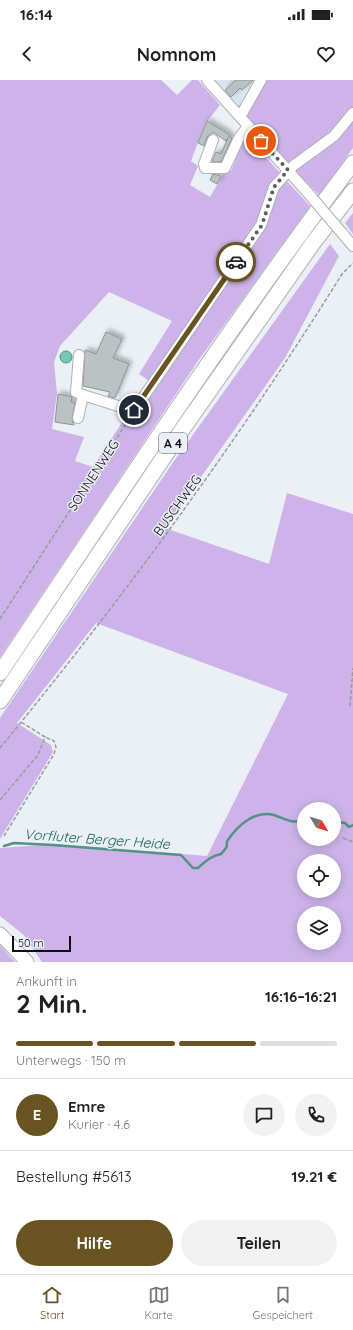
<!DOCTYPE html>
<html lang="de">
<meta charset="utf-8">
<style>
:root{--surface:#fff;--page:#f2f2f2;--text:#202124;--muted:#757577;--line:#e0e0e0;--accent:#695322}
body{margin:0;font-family:Quicksand,sans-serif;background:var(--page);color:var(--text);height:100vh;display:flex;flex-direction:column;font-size:15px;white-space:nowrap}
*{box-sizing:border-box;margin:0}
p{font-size:13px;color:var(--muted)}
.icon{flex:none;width:22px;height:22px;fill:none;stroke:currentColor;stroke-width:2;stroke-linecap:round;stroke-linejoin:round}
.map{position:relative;height:882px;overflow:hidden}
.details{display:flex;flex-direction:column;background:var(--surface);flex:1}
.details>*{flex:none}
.needle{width:26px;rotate:128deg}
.tools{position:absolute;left:297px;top:722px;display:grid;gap:8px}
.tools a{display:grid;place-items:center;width:44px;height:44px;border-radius:50%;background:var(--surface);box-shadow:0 2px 10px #0003;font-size:20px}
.scale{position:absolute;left:12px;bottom:10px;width:59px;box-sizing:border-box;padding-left:4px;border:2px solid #0c0e0f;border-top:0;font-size:11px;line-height:14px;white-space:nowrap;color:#0c0e0f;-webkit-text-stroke:3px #eaf0f5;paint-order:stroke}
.pin{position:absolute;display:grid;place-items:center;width:34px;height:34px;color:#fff;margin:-17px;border:2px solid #fff;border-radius:50%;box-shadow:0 1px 4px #0007}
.courier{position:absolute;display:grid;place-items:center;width:40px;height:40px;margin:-20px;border:3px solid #695322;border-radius:50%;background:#fff;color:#222;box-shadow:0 1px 5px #0007}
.overview em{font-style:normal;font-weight:800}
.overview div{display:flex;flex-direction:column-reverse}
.overview{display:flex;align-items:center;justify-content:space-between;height:68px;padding:0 16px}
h1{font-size:26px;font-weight:800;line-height:30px}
.bar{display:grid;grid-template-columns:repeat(4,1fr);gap:6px 4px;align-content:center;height:48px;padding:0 16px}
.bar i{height:5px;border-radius:3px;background:var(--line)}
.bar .on{background:var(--accent)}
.bar p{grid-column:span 4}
.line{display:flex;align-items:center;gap:10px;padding:0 16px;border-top:1px solid var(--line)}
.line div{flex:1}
.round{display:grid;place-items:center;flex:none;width:42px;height:42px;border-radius:21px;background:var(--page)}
.primary-button{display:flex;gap:8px;margin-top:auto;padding:8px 16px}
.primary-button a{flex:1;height:46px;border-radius:24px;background:var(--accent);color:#fff;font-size:16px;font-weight:800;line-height:46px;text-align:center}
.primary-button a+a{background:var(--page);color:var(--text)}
.status{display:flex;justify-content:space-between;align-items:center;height:28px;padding:0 20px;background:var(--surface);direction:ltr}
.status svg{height:11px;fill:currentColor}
header{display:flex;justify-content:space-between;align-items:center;height:52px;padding:0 16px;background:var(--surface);font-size:18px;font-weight:800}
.menu{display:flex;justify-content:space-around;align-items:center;height:56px;border-top:1px solid var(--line);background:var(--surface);font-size:11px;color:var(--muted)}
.menu a{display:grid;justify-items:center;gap:2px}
.menu .on{color:var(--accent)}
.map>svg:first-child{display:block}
</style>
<div class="status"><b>16:14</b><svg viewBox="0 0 49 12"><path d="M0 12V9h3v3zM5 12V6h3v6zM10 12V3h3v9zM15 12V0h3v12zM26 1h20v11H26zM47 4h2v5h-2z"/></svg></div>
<header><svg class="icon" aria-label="back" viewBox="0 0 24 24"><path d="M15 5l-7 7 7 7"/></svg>Nomnom<svg class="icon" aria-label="heart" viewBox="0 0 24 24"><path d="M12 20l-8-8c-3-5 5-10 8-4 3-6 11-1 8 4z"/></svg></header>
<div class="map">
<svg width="353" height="882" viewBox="0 0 353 882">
<defs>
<filter id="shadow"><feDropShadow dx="3" dy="-3" stdDeviation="2" flood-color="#0004"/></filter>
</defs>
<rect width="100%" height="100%" fill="#eaf0f5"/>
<path fill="#d9e5ef" d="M209 0H258L246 19 235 29Z"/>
<path fill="#cdb3e9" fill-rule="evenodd" d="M0 0H161L177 15 192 0H198L220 25 205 44 191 81 198 86 190 105 210 117 224 93 231 91 246 54 280 93C267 109 263 125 258 144L149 300 155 305 265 147 272 119 286 100 310 126 198 281 0 577ZM109 212 172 241 139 294 149 301 93 387 75 381 84 357 52 349 57 313 54 282 60 266Z
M258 0H353V68L319 115 235 29 246 19Z
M353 133V154L345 143Z
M330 164 339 176 285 278 165 448 269 484 287 413 353 434V882H42L24 855 0 836V768L54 764 207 776 288 614 96 543 17 643 51 665 53 672 0 759V638L172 384ZM304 729H334V759H304ZM304 781H334V811H304ZM304 833H334V863H304Z
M0 865 15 882H0Z"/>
<path fill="#71cab8" stroke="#539285" d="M60 277a6 6 0 1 1 12 0a6 6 0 1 1-12 0Z"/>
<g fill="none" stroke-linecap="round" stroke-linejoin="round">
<path stroke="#539285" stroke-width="2.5" d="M334 736 338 742 345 743 349 747 353 745
M4 766 14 763 53 765 181 775 193 788H198C206 781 211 776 221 774 223 772 226 768 227 766 227 764 226 762 228 760 238 745 255 730 274 735 286 739 292 744 304 740"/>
</g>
<path fill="#bbc2c4" stroke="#8d9496" filter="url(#shadow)" d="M236 0H253L242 10 240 8 231 17 225 10Z
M207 41 230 55 229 57 232 58 221 82H212L216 72 221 74 228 58 226 61 213 52 207 57 204 66 198 63Z
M213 94 221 96 217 104 210 100Z
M106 252 122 259 113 278 129 284 115 318 108 316 110 312 83 306 85 270 96 274Z
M58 314 72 317 71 322 75 323 72 340 74 345 55 342Z"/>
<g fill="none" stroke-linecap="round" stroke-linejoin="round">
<g stroke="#adb2b7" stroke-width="12">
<path id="minor" d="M207 0 308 113
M240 37 261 0
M213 60 204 84 205 88H225L239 58 248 46
M342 153 353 166
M79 275 76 312 83 315
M78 338 83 315 134 331 261 145 274 107 293 86 334 56 353 33"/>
</g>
<g stroke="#adb2b7" stroke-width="15">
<path id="major" d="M0 854 27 882"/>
</g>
<g stroke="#adb2b7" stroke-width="17">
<path id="highway" d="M0 593C115 421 228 248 353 83
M0 621 184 347 313 163 353 111"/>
</g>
<path stroke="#979c9f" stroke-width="1.5" stroke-dasharray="4 2" stroke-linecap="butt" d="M0 539 129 339
M350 626 353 588
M0 668C124 517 239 360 342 194L353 183
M0 720 38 675 45 657 21 642
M4 756 54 674 56 667 54 661 45 657
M343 758 353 762"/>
<use href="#minor" stroke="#fff" stroke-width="10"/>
<use href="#major" stroke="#fff" stroke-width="13"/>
<use href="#highway" stroke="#fff" stroke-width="15"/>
<g stroke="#adb2b7" stroke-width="12" stroke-linecap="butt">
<path id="minor-bridge" d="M308 113 342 153"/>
</g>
<use href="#minor-bridge" stroke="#fff" stroke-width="10"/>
</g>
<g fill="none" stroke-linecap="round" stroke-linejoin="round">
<path stroke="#5a5d60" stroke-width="4" stroke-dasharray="0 7.2" d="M236 182 262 145 274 107 288 90 261 61"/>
<path stroke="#695322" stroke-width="5" d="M134 330 236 182"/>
</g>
<g text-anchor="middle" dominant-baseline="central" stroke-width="3" stroke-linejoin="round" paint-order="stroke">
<rect fill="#eaf0f5" stroke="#4f5254" stroke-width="1" x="159" y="353" width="28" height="20" rx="3"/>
<g font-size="12" font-weight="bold" fill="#0c0e0f">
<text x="173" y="363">A 4</text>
</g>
<g font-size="13" fill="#0c0e0f" stroke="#eaf0f5">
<text transform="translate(93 395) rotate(-57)">SONNENWEG</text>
<text transform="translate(177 425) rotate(-54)">BUSCHWEG</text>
</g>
<g font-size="14" font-style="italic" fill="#1d6458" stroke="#eaf0f5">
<text transform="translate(97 759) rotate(4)">Vorfluter Berger Heide</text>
</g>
</g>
</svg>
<div class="tools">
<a><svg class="needle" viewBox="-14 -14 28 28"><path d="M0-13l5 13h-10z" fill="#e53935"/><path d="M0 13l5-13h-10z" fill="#757577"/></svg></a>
<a><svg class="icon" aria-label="locate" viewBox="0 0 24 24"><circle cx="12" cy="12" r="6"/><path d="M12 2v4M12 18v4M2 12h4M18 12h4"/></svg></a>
<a><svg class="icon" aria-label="layers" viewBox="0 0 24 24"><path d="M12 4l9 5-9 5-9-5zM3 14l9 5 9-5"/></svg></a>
</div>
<div class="scale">50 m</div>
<div class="pin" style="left:261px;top:61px;background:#ea580c"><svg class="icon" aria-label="bag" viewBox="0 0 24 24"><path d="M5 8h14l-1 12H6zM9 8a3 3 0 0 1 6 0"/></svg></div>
<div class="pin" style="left:134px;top:330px;background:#1f2937"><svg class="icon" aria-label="home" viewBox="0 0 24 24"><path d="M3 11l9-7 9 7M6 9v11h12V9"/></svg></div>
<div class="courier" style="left:236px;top:182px"><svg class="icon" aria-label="car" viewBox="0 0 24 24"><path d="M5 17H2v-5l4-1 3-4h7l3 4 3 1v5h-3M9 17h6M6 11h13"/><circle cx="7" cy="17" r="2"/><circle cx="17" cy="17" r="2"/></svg></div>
</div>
<section class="details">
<div class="overview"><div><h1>2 Min.</h1><p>Ankunft in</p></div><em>16:16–16:21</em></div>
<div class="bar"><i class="on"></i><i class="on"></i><i class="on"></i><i></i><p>Unterwegs · 150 m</p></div>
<div class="line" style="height:72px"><b class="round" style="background:var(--accent);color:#fff">E</b><div><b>Emre</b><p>Kurier · 4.6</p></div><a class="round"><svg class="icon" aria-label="chat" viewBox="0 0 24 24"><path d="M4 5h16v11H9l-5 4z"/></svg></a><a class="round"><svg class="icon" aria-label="phone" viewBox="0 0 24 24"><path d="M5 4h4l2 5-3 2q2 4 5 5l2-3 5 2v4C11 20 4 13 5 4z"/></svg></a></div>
<div class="line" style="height:52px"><div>Bestellung #5613</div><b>19.21 €</b></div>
<div class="primary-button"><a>Hilfe</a><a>Teilen</a></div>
</section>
<nav class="menu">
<a class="on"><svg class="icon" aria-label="home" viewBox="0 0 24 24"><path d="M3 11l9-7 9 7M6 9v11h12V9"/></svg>Start</a>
<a><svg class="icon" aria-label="map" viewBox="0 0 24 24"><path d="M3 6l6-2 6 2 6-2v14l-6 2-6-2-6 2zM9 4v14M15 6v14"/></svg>Karte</a>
<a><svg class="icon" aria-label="saved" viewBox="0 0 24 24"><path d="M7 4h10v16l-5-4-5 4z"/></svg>Gespeichert</a>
</nav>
